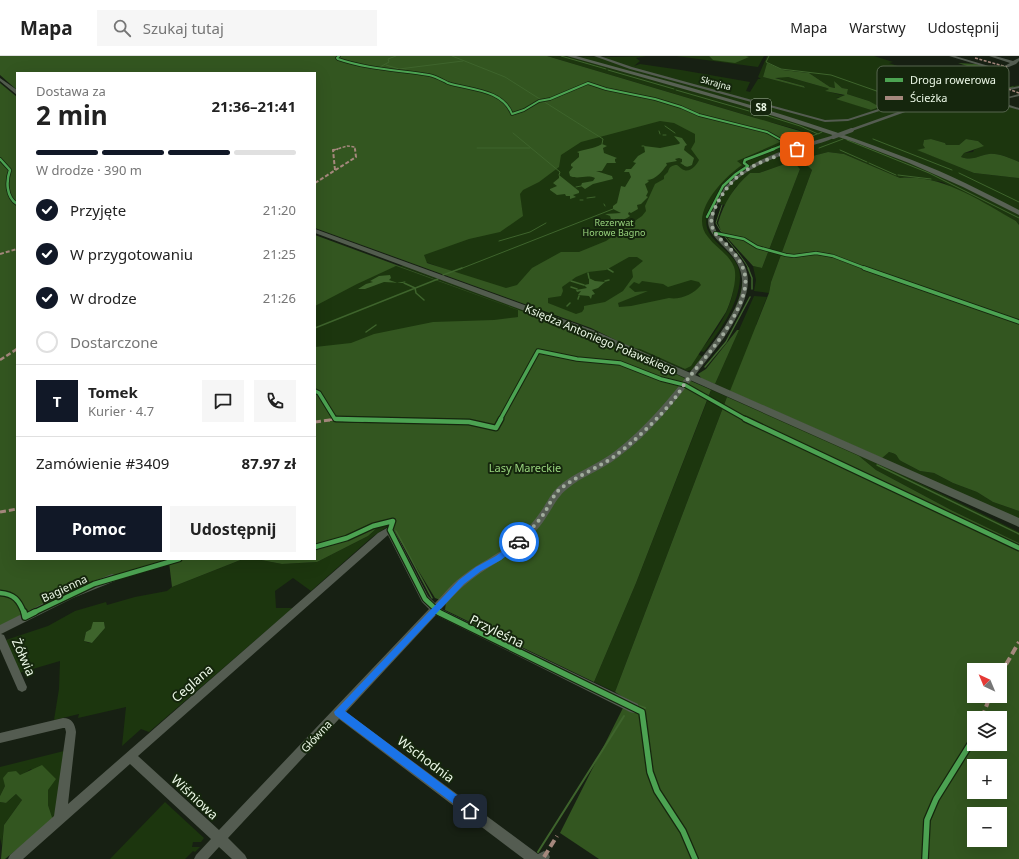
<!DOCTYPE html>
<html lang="pl">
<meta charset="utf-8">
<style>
:root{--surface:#fff;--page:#f6f6f6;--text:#222;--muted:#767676;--line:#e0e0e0;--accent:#111827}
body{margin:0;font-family:"Noto Sans",sans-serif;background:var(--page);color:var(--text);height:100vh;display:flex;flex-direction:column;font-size:15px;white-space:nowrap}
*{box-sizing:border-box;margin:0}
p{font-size:13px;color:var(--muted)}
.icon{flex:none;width:22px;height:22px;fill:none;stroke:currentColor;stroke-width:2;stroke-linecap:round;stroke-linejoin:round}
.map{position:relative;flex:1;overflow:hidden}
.details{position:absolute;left:16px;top:16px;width:300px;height:488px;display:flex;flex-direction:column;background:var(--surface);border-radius:0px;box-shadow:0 4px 16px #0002}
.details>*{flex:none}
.needle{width:26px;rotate:316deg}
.controls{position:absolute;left:967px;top:607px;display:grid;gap:8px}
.controls a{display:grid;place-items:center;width:40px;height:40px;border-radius:0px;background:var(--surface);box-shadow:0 4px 16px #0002;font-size:20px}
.pin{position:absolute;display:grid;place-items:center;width:34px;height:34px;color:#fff;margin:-17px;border-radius:8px;box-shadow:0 2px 6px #0006}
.courier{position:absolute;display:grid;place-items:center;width:40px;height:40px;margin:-20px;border:3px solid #1a73e8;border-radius:50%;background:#fff;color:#222;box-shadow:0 1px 5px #0007}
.headline em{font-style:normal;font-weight:700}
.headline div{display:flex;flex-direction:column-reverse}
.headline{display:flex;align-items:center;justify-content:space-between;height:68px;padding:0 20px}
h1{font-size:26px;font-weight:700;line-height:30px}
.bar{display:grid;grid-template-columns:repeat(4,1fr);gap:6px 4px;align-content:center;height:48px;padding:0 20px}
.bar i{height:5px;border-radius:3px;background:var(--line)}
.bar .current{background:var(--accent)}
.bar p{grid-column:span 4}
.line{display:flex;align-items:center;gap:10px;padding:0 20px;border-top:1px solid var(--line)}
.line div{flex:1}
.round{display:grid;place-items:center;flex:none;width:42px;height:42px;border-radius:0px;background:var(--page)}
ol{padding:0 20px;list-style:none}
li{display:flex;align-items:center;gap:12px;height:44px}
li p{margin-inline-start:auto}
li .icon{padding:4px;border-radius:50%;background:var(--accent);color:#fff;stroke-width:4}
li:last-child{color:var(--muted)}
li i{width:22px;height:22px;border:2px solid var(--line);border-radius:50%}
.button{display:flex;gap:8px;margin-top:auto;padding:8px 20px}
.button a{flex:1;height:46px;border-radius:0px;background:var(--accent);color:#fff;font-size:16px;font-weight:700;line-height:46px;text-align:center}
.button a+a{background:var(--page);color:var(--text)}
header{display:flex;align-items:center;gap:24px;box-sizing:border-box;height:56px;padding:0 20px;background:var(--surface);border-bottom:1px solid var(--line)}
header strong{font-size:19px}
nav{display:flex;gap:22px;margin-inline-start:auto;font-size:14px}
.search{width:280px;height:36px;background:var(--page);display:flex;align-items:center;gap:10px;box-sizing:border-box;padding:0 14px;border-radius:0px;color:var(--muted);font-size:15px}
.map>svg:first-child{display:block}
</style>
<header>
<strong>Mapa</strong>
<div class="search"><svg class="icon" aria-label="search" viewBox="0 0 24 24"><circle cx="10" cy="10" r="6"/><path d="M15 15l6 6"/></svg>Szukaj tutaj</div>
<nav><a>Mapa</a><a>Warstwy</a><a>Udostępnij</a></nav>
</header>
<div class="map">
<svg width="1019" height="803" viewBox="0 0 1019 803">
<rect width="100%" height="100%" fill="#172013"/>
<path fill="#1c360e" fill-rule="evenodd" d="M547 0 615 1 646 0 636 2 640 5 634 10 640 8 681 14 750 26 746 35 750 36 758 23H761L758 21 767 0H874L893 6 889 7 924 19 901 25 892 22 883 24 892 28 884 31 912 42 903 45 921 50 934 46 942 48 951 43 948 42 940 46 937 45 953 36 972 39 974 38 971 37 995 30 1003 32 1019 29V31L977 39 1019 54V106C1009 102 999 97 989 98 977 100 973 105 961 101L964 97 973 96 974 94 983 89 978 85 966 83 959 89H946L945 87 931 83 924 84 923 89 926 92 918 94 974 117 1019 122V169L1016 165 942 126 908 121 900 122 844 98 828 96 802 103 812 114 771 226 769 237 754 235 756 224 753 210 762 212 800 113 793 105 759 117H750L735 132 725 149 716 147C696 180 731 186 742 212 751 234 724 280 708 295 723 274 743 247 742 220 742 196 703 184 708 161 709 156 712 151 714 147H713C688 186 741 189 740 222 739 249 719 276 704 296L700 295C716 276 733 252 734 227L720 241 646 261 617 263 604 271 415 202C434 187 456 182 479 175 494 170 508 164 522 157L520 140 515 135 533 127 534 119 491 109H456L418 117 437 94 466 87 488 79 474 74 499 66 588 27 608 34 648 41 681 50 699 59 770 78 756 62ZM767 8 783 14 809 17 830 31 836 32 834 25 842 32 848 33 847 38 869 45 879 51 871 54 836 42 845 40 826 35 829 33 827 32 788 21H773L804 30 805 32 763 21ZM770 66 799 74 802 76 785 83Z
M676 0H709L713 4 748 1 746 0H764L758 11Z
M404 209 598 282 685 322 684 323 592 281 400 210Z
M396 210 519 254 518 261 315 304V241Z
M754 240 767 241 756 269 887 397 890 396C895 398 899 399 901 405L920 415 934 417 953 427 977 436 993 446 1016 454 1019 455V465L715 328Z
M632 292 640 293 685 313 698 298 703 301 692 314 687 315Z
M693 326 877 406 1019 476V487L951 454 876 414 859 400 727 341 615 636 594 626 636 527 711 335Z
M387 463 391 468 371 482 311 535 293 522 275 535 276 552H293L149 676 141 673 122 690 126 651 78 662 79 658 54 664 59 633 60 605 19 617 6 584 48 570 75 555 106 546 107 549 135 541 167 535 172 531 243 503H256L282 508 317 506 368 480ZM104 566 105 572 92 587H89L84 585 86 576Z
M64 695 58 752 53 764 48 749V734L31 713 5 730 0 740V711Z
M16 738 22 744 4 769 2 790 0 782V746L6 747Z
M165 746 204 782 201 786H193L192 791H200L195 796 193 795 185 803H110Z"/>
<path fill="#335620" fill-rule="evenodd" d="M0 0H547L803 76 737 105 742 109C723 122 688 158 708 181 716 192 729 198 734 211 738 222 731 246 726 256L691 310 685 313 640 293 632 292 591 272 315 172V17H17V34L0 19ZM660 65 674 67 695 78V86L691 93 699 104C697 109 689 118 682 113 680 112 679 110 677 109 672 109 669 111 668 116L664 120V123L655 128 645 150 646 155 642 160 606 185 579 196H561L532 212 517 229 506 232 427 207 424 199 469 183 500 176 523 160 520 138 523 134 539 126 559 111 561 99 581 86ZM629 201H637L643 205 632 214 633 221 623 235 605 246 584 250V253L582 256 576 258 548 247V242L561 240 563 235 562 231 576 221 588 216 606 214ZM691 224 699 226 701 229C694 238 680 244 669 242L631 250 619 251 618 247 648 235 635 236 629 231 634 226 639 228 642 225 663 228 668 231Z
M709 0H746L749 1 735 7 713 4Z
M767 7 783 14 809 17 830 31 835 32 834 25 842 32 848 33 847 38 869 45 880 51 871 54 836 43 845 39 825 35 829 33 827 32 788 21 775 22 804 30 805 32 763 21Z
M958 7 976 8 996 13 982 18 969 15 973 14 966 12 967 10Z
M0 27 17 41V503H243L172 531 169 506 112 522 111 520 74 532 0 571Z
M931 83 945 87 946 89H959L966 83 978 85 984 90 964 97 961 101C973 105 977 100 989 98 999 97 1009 102 1019 106V122L974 117 917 94 925 92 923 89 924 84Z
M828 96 844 98 900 122C943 118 981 146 1016 165L1019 169V455L993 446 977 436 953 427 934 417 920 415 901 405C896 401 900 399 889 396L882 402 730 335 769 237 771 226 812 114 801 103Z
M793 105 800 113 762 212 753 210 721 175 718 167C724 146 734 131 750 117H759Z
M315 179 592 281 711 334 636 527 594 626 445 554 446 546 435 542 387 463 368 480 317 506 282 508 256 503H315V291L351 287 374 278 433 266 494 264 518 261V254L396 210 357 228 315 250Z
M737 274H739L715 328 702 323 698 318 706 313Z
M727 341 859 400 876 414 951 454 1019 487V803H599L560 777 627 644 615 636ZM974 614H1000V640H974ZM974 662H1000V688H974ZM974 710H1000V736H974ZM974 758H1000V784H974Z
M42 709 56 723 48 734V749L53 764 5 803H1L4 769 22 744 16 738 6 747 0 746V740L5 730 3 722 8 716 16 715 20 719Z"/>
<path fill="#3e642c" d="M674 80 682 82 687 89 685 90 684 94 694 102 692 109C685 113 685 109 680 107L682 106V103L679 102 675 103 677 105 666 107 667 109C662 115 656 124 647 124L649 125 647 127 645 128 648 136 646 140 648 141 641 148 637 149 638 153 631 157 629 156 628 158 630 160C623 165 611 170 602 169L607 168 611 163 610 160 605 158 621 157 613 153V150L617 147 621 130 625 131 631 121 629 116H624L626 113H631L636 107 633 106 638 100 645 96 644 90 660 92 679 88 680 87Z
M602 88 607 90 603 92 604 97 617 102 615 103V105L616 107H607L602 115H596L612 120 613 123 593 128 585 133 581 130 582 127 593 125 595 122C586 118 579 124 570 120L569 116 573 111 571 110V108L579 101V97L577 96C585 93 593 93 602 88Z
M559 119 579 135V137L573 139 576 141 570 143V140H566L565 138 557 139 550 134V133L557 130 553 127 559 122Z
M390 219 391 222 389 224 398 227 406 225 403 227 384 226 365 233H358L366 228 373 226 370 225 379 220Z
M589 222 595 225 605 226 598 232 592 234 595 238 592 239 591 243 589 240 578 239 581 235 577 236 576 234 587 232 584 229 589 228Z
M93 566H104L105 572 92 587 84 585 86 576 91 573Z"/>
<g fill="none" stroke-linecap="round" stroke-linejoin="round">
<path stroke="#3e642c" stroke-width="1" d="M452 0 505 21 603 83 602 88
M561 0 606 13
M769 0 766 6 781 13 831 19 905 45
M386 9 399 13 463 5
M380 11 389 6 388 3 396 0
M608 14 674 33
M676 34 749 55
M975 39 1013 31
M924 51H943L972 40
M752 55 800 70 818 78 822 76
M665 70 675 77
M659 75 660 78
M513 77 560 116 559 119
M663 79H666
M873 83 952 114
M847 84 929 117 1019 162
M800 85 817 78
M642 90H644
M477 92H530
M819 92 843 83
M840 94 867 106
M869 107 896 119
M959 117 1019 146
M898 119 931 123
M576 131 581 130
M587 142 595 141
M580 144H583
M604 148 605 150
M722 149 716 167C725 184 740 196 749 213
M499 185 530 176 546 167
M460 213 613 153"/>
<path stroke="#3e642c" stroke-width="1.5" d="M748 212 752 222V233
M608 213 613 216
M588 217 589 222
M443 219 462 212
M571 225 584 229
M605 225 609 224
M404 227 415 232 416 237 424 244
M571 231 577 233
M578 243 579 240
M567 250 570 247
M315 272 438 223
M366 276 376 269
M705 311 726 286 750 241
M877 409 1019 478
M396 475 432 542"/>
<path stroke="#3e642c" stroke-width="2" d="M639 650 645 652
M538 796 624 660"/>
<path fill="#545c51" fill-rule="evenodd" d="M594 0H600L632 11 825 64 848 63 909 43 910 42 914 33 924 30H937L953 33 963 27 995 14 949 0H955L999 13 1010 7 989 0H995L1013 5 1019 2V5L1016 8 965 29 957 34 976 39 1019 30V32L981 40 1019 52V54L954 35 939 44 852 75H850V73L937 42 950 35 924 33 917 35 914 43 911 45 848 65 825 66 630 13Z
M1019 38V40L1010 42 1008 41Z
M831 80 835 81C827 86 816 88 806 91 772 102 721 119 714 160 708 194 773 194 737 260 727 280 713 296 699 314 675 346 650 378 617 402 602 414 582 420 567 433 557 441 552 453 545 463 539 473 530 480 521 488 506 503 487 511 471 524 460 532 451 543 441 553L638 648 639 652 638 656 634 657 630 656 436 559 346 656 538 798 544 795 548 797 550 801 549 803H524L339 663 228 782 245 799 247 803H232L219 791 208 803H194L196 799 211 783 130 708 23 803H8L10 799 54 760 66 676 65 672H63L0 687V677L63 662C72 662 75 668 76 676L68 748 378 477 387 472H393L428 540 435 547C445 537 453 526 465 518 479 507 496 500 510 488 520 479 532 469 539 458 546 449 550 438 559 430 575 416 597 409 614 396 645 372 670 342 694 311 705 297 716 284 725 270 743 241 752 219 726 193 720 186 712 180 709 171 706 162 711 153 715 145 738 103 789 93 831 80ZM388 479 422 546 429 553 219 774 138 700Z
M112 518 115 519 117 522 115 525 73 542 1 578 4 579 27 631 26 634 22 636 18 634 0 593V569L66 536Z"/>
<path fill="#525c4e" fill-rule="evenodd" d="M0 22 17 34V39L0 25Z
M315 173 593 274 1019 462V471L587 278 315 177Z"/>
<path fill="#586154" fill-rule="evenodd" d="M567 0H576C689 31 803 61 912 104 949 118 984 136 1019 154V159L963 131 909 107 854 86 740 49Z"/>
<path stroke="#545c51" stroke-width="4" d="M833 81 852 74"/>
<path stroke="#a5887d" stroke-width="1.5" stroke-dasharray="3 1.5" stroke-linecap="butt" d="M975 2 1007 11
M1008 33 1019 37
M334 94 347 90 355 91V94"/>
<path stroke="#a5887d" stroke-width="2" stroke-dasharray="4 2" stroke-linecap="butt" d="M335 114 333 94 338 93
M315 127 356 101 355 93
M0 198 17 193"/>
<path stroke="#a5887d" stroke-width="2.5" stroke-dasharray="5 2.5" stroke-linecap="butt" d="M0 304 17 293
M329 364 337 363"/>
<path stroke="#a5887d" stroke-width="3" stroke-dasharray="6 3" stroke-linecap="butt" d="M315 366 337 363
M0 456 17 453"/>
<path stroke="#a5887d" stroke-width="4" stroke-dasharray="8 4" stroke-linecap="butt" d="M1000 619 1019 586
M982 662 990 640
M544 801 557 780"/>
<g stroke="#15260d" stroke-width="3.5">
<path id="cycleway-far4" d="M339 0 337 2 338 3C367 13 398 14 429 19 435 20 442 24 448 27 470 34 502 33 512 58L524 54 539 45 550 43 588 27 606 33 655 43 681 51 699 59 767 76 783 85
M771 94 803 81"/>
</g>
<g stroke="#15260d" stroke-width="4">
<path id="cycleway-far3" d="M0 103 10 114C6 125 6 141 17 148
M707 161 723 130 736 118 748 110 744 107 745 104 774 93
M715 177 744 183 757 191 786 199 794 200 816 197 833 200 867 213"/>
</g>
<g stroke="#15260d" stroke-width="5.5">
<path id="cycleway-far2" d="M864 212 1019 266
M315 335 319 337 335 363 363 364
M500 364 538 295 577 303 620 307 661 323 685 329 747 364"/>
</g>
<g stroke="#15260d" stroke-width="7">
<path id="cycleway-far1" d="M336 363 469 366 496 372 501 363
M745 363 1019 492
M315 491 347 482 373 470 393 465 390 474 425 543 440 557
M0 537C14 538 19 544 24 557
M33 557 94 528 179 503"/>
</g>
<g stroke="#15260d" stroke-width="8">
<path id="cycleway" d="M24 556 25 561 35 556
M438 556 642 656 650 716 657 735 683 775 695 803
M925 803 927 764 936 743 974 682"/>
</g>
<use href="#cycleway-far4" stroke="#4ca352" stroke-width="2"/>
<use href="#cycleway-far3" stroke="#4ca352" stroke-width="2.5"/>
<use href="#cycleway-far2" stroke="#4ca352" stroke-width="3.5"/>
<use href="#cycleway-far1" stroke="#4ca352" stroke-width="4.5"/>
<use href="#cycleway" stroke="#4ca352" stroke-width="5.5"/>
</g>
<path fill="#1a73e8" d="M519 483 522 486 521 488 501 504 481 515 464 528 345 655 474 752 475 755 474 758 470 760 335 659 334 656 459 524 476 511 496 500Z"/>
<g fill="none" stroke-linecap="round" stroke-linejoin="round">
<path stroke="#a1ac9d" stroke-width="4" stroke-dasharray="0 7.2" d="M519 486C527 477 536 469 543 459 548 452 551 443 557 436 571 422 599 412 616 399 635 385 660 361 675 342 680 335 685 327 690 320 709 297 728 276 740 248 751 222 745 209 727 189 722 184 716 180 713 173 709 164 713 156 717 148 736 111 761 106 797 93"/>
</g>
<g text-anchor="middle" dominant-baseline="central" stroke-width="4" stroke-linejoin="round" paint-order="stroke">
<g font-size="9" fill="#ecf8e7" stroke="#15260d">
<text transform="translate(716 27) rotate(15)">Skrajna</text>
</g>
<g font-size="9" fill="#99d47e" stroke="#15260d">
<text x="614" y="166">Rezerwat<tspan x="614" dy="10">Horowe Bagno</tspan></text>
</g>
<rect fill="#15260d" stroke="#acb9a6" stroke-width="1" x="751" y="43" width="20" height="16" rx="3"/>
<g font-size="10" font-weight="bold" fill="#ecf8e7">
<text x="761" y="51">S8</text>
</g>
<g font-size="11" fill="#ecf8e7" stroke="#15260d">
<text transform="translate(601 283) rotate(23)">Księdza Antoniego Poławskiego</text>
<text transform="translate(64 532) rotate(-25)">Bagienna</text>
<text transform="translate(316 680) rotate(-47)">Główna</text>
</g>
<g font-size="11" fill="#99d47e" stroke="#15260d">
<text x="525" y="411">Lasy Mareckie</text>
</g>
<g font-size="13" fill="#ecf8e7" stroke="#15260d">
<text transform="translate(497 575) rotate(26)">Przyleśna</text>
<text transform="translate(24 601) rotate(66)">Żółwia</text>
<text transform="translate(192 627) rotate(-41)">Ceglana</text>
<text transform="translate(426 703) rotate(37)">Wschodnia</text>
<text transform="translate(195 741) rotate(43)">Wiśniowa</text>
</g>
</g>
<rect x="877" y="10" width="132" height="46" rx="6" fill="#15260d" stroke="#56654e" stroke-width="1"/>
<rect x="885" y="22" width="18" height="4" fill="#4ca352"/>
<rect x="885" y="40" width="18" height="4" fill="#a5887d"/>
<g font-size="11" fill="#ecf8e7">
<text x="910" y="28">Droga rowerowa</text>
<text x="910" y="46">Ścieżka</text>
</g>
</svg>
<div class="controls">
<a><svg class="needle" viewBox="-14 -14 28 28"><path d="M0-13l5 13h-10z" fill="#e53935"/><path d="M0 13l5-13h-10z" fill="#767676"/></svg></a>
<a><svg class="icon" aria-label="layers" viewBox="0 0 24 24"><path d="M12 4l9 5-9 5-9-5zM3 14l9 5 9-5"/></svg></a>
<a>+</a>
<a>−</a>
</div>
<div class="pin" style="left:797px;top:93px;background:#ea580c"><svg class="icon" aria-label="bag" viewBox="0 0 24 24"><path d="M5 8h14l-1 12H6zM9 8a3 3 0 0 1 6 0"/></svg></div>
<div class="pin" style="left:470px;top:755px;background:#1f2937"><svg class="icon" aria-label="home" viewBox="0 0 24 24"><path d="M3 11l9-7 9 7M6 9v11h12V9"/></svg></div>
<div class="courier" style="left:519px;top:486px"><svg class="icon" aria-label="car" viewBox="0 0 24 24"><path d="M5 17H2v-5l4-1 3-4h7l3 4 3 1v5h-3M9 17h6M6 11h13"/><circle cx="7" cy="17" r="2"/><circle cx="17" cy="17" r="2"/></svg></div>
<section class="details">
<div class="headline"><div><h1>2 min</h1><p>Dostawa za</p></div><em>21:36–21:41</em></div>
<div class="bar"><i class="current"></i><i class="current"></i><i class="current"></i><i></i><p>W drodze · 390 m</p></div>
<ol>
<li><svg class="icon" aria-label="check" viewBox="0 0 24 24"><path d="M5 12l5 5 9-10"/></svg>Przyjęte<p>21:20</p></li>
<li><svg class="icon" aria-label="check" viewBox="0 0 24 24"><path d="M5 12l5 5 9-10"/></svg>W przygotowaniu<p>21:25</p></li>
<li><svg class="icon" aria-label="check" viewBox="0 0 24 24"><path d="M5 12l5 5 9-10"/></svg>W drodze<p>21:26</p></li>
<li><i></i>Dostarczone</li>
</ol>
<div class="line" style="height:72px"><b class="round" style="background:var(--accent);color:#fff">T</b><div><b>Tomek</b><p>Kurier · 4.7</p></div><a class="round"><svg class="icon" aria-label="chat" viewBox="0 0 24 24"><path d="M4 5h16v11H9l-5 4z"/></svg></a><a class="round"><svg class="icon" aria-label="phone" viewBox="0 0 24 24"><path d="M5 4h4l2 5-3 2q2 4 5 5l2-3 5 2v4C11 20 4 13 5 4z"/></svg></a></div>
<div class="line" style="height:52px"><div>Zamówienie #3409</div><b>87.97 zł</b></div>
<div class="button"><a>Pomoc</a><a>Udostępnij</a></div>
</section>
</div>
